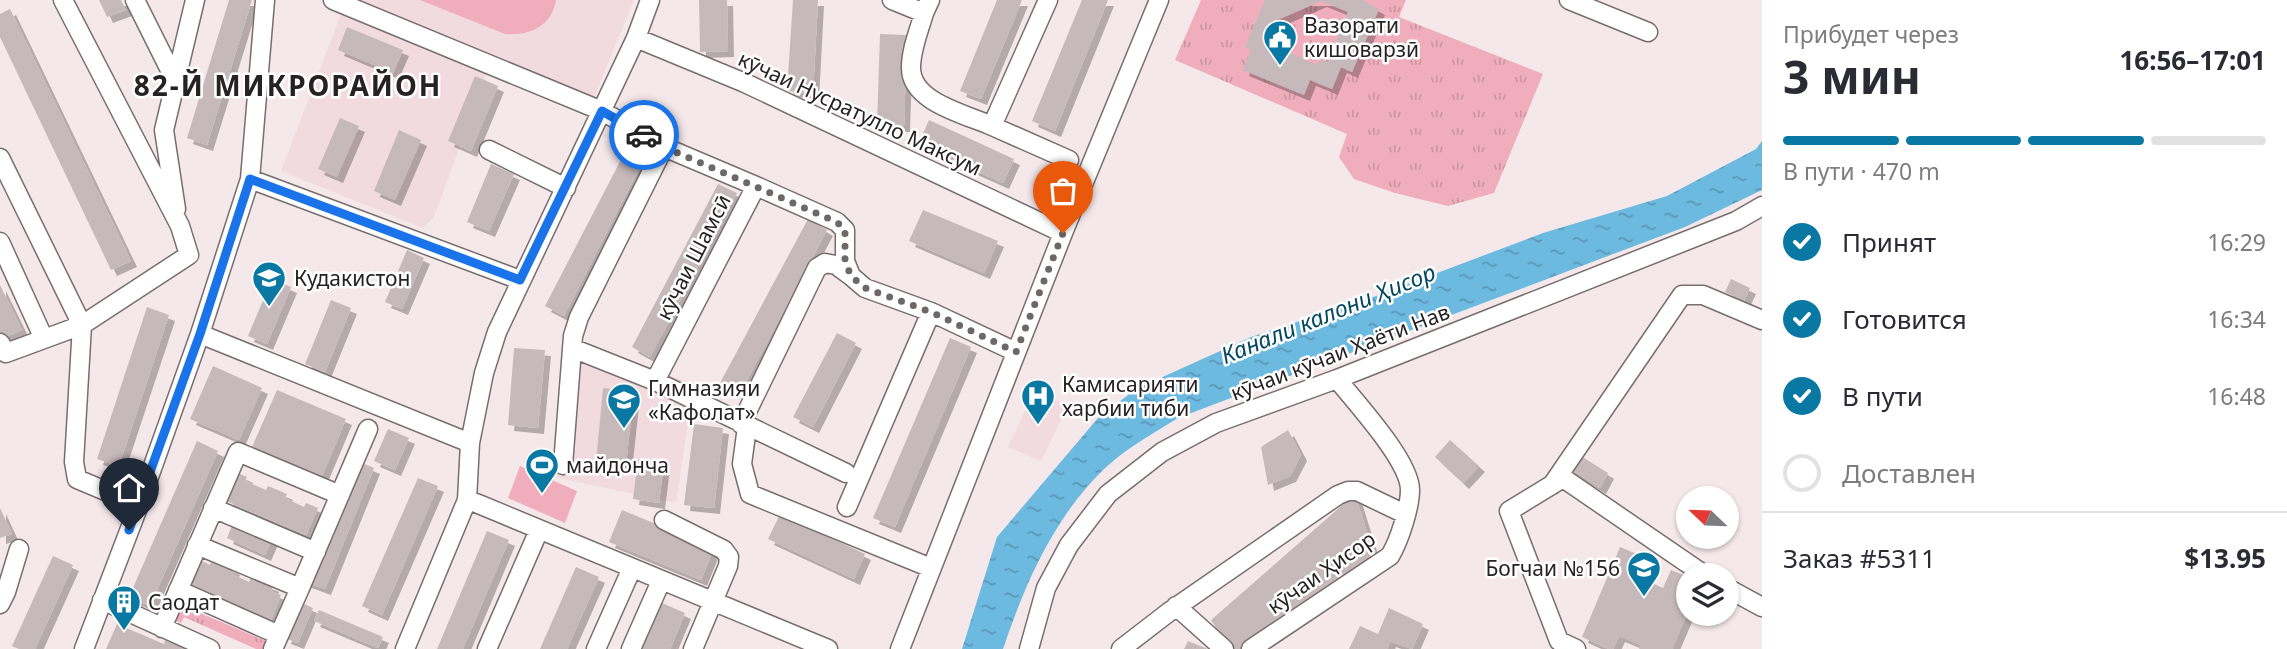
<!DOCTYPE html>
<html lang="ru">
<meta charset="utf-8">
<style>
:root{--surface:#fff;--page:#f7f7f7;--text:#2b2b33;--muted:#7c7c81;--line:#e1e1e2;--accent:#0979a3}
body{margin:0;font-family:"Noto Sans",sans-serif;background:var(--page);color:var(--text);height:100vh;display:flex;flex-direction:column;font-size:26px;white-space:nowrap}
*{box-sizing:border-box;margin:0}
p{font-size:23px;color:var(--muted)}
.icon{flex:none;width:38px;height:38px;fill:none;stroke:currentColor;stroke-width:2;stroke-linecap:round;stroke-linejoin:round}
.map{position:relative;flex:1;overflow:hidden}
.side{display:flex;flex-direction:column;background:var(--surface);width:525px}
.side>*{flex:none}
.needle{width:46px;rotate:293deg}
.buttons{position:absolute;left:1676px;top:486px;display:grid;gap:14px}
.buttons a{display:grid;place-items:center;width:63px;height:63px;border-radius:50%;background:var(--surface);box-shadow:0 2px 5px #0004;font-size:35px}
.pin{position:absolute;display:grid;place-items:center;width:60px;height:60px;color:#fff;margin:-72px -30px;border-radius:50% 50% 50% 0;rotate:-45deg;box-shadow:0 0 7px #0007}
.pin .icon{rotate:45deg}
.courier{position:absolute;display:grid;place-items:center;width:70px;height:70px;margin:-35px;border:5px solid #1a73e8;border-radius:50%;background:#fff;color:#222;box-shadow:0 2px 9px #0007}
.head em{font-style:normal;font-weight:700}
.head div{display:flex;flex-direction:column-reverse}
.head{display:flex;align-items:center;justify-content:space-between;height:119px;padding:0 21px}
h1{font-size:46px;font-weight:700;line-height:52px}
.bar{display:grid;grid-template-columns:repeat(4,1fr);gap:10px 7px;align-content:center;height:84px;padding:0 21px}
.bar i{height:9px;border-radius:5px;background:var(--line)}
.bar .current{background:var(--accent)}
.bar p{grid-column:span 4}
.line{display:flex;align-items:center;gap:18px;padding:0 21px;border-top:2px solid var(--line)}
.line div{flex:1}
ol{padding:0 21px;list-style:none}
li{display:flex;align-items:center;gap:21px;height:77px}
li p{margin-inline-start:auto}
li .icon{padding:7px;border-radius:50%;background:var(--accent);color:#fff;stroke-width:4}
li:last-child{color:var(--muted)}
li i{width:38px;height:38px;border:4px solid var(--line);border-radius:50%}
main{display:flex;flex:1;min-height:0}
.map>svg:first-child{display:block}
</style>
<main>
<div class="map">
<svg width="1762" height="649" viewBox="0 0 1762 649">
<defs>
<pattern id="grass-tufts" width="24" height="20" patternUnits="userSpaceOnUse" patternTransform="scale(1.75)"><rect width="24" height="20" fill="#f0aebc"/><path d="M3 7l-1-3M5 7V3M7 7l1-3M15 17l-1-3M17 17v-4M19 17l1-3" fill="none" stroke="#ce95a1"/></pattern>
<pattern id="water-ripples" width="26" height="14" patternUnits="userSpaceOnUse" patternTransform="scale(1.75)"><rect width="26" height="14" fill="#6dbae1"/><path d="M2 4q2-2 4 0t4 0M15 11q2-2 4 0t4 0" fill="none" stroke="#5997b6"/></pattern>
<filter id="shadow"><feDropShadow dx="6" dy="6" stdDeviation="0" flood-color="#0004"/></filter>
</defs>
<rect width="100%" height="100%" fill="#f5e8ea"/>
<path fill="#f1dbdf" d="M340 0H634L592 103Z
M341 14 487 72 434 217 423 228 281 171Z
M575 348 694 383 676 503 554 477Z
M1034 392 1068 405 1041 461 1008 447Z"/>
<path fill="url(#grass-tufts)" d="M1201 0H1406L1399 17 1543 74 1494 193 1448 206 1395 193 1354 179 1339 157 1347 134 1175 60Z
M181 605 266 641 263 649H256L184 617 181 623 175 620Z"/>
<path fill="#f0aebc" d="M420 0H556C552 26 530 36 505 34Z
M520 466 577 491 565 523 508 498Z"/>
<path fill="url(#water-ripples)" d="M1762 141V190L1685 227 1178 418C1152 434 1125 449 1103 470 1053 519 1025 584 1003 649H962L997 537 1098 418 1136 389 1251 337 1379 295 1543 233 1667 196 1756 149Z"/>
<path fill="#c6b9bb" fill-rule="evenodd" filter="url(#shadow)" d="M99 0H121L126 10 107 17Z
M229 0H252L207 145 187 138Z
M699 0H727L728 51 700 52Z
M793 0H818L813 93 787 91Z
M997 0H1022L981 99 960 91Z
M1082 0H1108L1055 131 1032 121Z
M1265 0H1362L1379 9 1352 72 1341 67 1332 89 1310 80 1304 95 1243 70 1251 50 1245 47ZM1321 1 1348 12 1328 62 1320 59 1317 65 1266 42 1275 21Z
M10 9 131 261 111 270 0 37V14Z
M347 27 403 50 393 73 338 50Z
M880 34 907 35 904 126 877 125Z
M475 76 498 86 471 151 448 141Z
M340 118 359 126 337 177 318 169Z
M929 120 1014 159 1003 183 918 145Z
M399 130 421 140 395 200 374 191Z
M626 150 644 159 564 316 545 306Z
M491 164 514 174 489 231 467 222Z
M718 184 737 193 650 357 632 347Z
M923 210 998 241 984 273 909 241Z
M808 219 827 230 740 393 720 383Z
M407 250 424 258 402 309 385 302Z
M272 279 291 287 267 344 248 336Z
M1731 279 1750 288 1744 301 1725 292Z
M0 285 22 330 3 338 0 333Z
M331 300 351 308 325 372 305 364Z
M147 307 169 315 119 466 97 459Z
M837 333 856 343 813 427 793 417Z
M950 338 971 347 895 527 873 518Z
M514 348 545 350 538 428 508 425Z
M213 366 262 388 239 440 190 419Z
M603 388 634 391 626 465 596 462Z
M277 390 346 419 322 476 252 447Z
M694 424 723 428 714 508 684 505Z
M388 429 409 438 395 470 374 461Z
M1288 430 1301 455 1290 476 1268 485 1261 447Z
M1450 440 1479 466 1463 483 1435 457Z
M197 441 218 451 150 606 129 597Z
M1576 453 1608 473 1600 488 1567 467Z
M353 459 374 468 325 589 303 581Z
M638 459 664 463 659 503 633 499Z
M238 473 247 477 245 481 266 490 268 486 287 494 285 498 304 507 306 503 318 508 306 535 226 501Z
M418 478 438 486 382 615 362 606Z
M1355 494 1376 561 1241 649H1230L1211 620Z
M0 508 12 534 0 538Z
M622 510 714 548 701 580 609 542Z
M780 514 865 554 854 579 768 539Z
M233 523 272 539 265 555 227 538Z
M487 531 509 540 463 649H437Z
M1620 547 1649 559 1641 578 1663 588 1671 570 1689 577V609L1672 649H1639L1641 645 1619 636 1613 649H1609L1582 637Z
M53 556 73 565 35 649H19L12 646Z
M212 559 234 569 232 574 249 582 251 577 273 586 271 591 281 595 271 620 191 586 202 561 210 565Z
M576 567 599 577 567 649H540Z
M300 602 313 608 298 643 285 638Z
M662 603 685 613 670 649H642Z
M1389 608 1423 624 1412 649 1390 641 1387 649H1349L1360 626 1378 634Z
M319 610 383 637 378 648 314 621Z
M117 624 164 644 165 640 186 649H106Z
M1188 641 1208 649H1184Z"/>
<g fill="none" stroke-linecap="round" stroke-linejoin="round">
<g stroke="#786d6f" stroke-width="21">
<path id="minor" d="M135 0 176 82
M333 0 602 111 664 147 756 186
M892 0 924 13 930 0
M1048 0 992 126 1069 160
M1569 0 1648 32
M924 13C919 31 911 49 911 68 911 102 965 114 992 126
M636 38 745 83 1063 233
M489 150 566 188
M0 158 82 325 74 462 77 479 139 505
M250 179 520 280
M176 209 164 130 195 0
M0 242 44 339
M200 334 470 443
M0 343 6 353 82 325 189 255 180 226 63 0
M572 348 655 381 846 473
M655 381 756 186 837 222 845 230V261L851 276 865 288 931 312 1016 352
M741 424 817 268 825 263 836 265 851 276
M747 427 742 464 750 494 931 568
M563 465 573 336 579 317 664 147
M1552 485 1682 295H1703L1762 320
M476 503 828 649
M847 507 931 312
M213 508 316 552
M664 520 724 550 729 557 728 566 693 649
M197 545 300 588 273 649
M300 588 368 429
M1727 588 1762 607
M178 590 279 635
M102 600 210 649
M0 604 6 592 19 549
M1176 606 1224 649
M162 628 238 452 340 495
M84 649 139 505 200 334 250 179 265 0
M405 649 467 500 470 443 484 373 497 332 636 38 650 0
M487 649 539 530
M596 649 632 568
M631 649 661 581
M900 649 1063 233 1159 0
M1029 649 1046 588 1069 545 1108 494 1162 452 1216 423 1337 379 1736 221 1762 206
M1121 649 1169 612 1338 495 1348 491H1357L1405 514
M1251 649 1390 556C1399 541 1410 508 1410 490 1410 461 1356 403 1337 379
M1576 649 1559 641 1509 511 1563 478 1706 576"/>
</g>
<use href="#minor" stroke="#fff" stroke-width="18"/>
</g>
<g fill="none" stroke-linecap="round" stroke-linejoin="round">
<path stroke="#6e6768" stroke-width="7" stroke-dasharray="0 12.6" d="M644 135 664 147 837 222 845 230V261L851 276 865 288 931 312 1016 352 1063 233"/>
<path stroke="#1a73e8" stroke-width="9" d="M129 530 200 334 250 179 520 280 602 111 644 135"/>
</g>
<defs>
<g id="civic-pin" transform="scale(1.75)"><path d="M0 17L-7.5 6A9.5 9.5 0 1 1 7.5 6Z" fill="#0979a3" stroke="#fff"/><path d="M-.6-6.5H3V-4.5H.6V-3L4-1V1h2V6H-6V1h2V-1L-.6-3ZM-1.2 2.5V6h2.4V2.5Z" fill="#fff"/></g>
<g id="school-pin" transform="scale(1.75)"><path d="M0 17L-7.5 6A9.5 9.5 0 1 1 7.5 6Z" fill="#0979a3" stroke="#fff"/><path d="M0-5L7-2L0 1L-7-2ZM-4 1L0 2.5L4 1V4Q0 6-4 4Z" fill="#fff"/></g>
<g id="hospital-pin" transform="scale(1.75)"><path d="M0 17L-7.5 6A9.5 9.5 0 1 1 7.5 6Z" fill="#0979a3" stroke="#fff"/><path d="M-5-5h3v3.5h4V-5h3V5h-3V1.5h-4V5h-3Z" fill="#fff"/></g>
<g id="stadium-pin" transform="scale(1.75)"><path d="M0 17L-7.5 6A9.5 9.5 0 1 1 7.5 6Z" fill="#0979a3" stroke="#fff"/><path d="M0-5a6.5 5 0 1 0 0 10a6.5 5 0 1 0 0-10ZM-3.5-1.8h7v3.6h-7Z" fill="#fff"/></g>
<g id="building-pin" transform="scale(1.75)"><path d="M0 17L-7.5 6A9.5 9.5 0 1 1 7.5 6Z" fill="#0979a3" stroke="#fff"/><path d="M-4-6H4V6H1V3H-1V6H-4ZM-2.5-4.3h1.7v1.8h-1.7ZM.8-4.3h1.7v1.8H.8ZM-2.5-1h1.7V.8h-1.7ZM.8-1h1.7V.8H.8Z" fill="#fff"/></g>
</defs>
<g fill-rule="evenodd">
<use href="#civic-pin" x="1280" y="37"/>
<use href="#school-pin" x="269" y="278"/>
<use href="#hospital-pin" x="1038" y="396"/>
<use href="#school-pin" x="624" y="400"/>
<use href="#stadium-pin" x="542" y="465"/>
<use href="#school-pin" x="1644" y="568"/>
<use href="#building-pin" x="124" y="602"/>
</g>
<g text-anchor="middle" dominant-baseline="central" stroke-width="5" stroke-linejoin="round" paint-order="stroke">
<g font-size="21" fill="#262122" stroke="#fff" text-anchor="start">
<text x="1304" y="25">Вазорати<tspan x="1304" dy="24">кишоварзӣ</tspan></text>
<text x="294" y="278">Кудакистон</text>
<text x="1062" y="384">Камисарияти<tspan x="1062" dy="24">харбии тиби</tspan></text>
<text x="648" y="388">Гимназияи<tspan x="648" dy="24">«Кафолат»</tspan></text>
<text x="566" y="465">майдонча</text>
<text x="1620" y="568" text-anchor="end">Богчаи №156</text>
<text x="148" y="602">Саодат</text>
</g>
<g font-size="21" fill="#262122" stroke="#fff">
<text transform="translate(860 113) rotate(25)">кӯчаи Нусратулло Максум</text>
<text transform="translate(693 257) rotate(-63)">кӯчаи Шамсӣ</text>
<text transform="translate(1340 352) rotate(-21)">кӯчаи кӯчаи Ҳаёти Нав</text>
<text transform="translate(1321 572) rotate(-35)">кӯчаи Ҳисор</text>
</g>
<g font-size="23" font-style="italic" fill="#044862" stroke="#fff">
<text transform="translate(1328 313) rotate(-22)">Канали калони Ҳисор</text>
</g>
<g font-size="28" font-weight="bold" letter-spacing="2" fill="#262122" stroke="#fff">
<text x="288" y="85">82-Й МИКРОРАЙОН</text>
</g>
</g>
</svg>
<div class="buttons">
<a><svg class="needle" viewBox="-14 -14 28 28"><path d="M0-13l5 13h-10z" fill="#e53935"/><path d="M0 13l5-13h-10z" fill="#7c7c81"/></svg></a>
<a><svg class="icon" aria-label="layers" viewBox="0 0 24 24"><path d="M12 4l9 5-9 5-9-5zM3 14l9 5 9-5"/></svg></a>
</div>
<div class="pin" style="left:1063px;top:233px;background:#ea580c"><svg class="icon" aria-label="bag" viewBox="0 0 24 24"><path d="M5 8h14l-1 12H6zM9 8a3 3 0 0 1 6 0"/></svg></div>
<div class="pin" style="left:129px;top:530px;background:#1f2937"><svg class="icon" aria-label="home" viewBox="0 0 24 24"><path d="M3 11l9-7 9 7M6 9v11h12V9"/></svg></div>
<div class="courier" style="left:644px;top:135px"><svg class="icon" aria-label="car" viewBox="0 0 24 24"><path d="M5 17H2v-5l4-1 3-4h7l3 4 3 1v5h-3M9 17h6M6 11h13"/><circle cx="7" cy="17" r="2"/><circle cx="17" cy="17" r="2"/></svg></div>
</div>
<section class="side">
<div class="head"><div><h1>3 мин</h1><p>Прибудет через</p></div><em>16:56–17:01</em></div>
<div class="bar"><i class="current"></i><i class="current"></i><i class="current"></i><i></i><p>В пути · 470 m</p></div>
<ol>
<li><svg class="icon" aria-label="check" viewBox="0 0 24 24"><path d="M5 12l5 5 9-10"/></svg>Принят<p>16:29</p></li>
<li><svg class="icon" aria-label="check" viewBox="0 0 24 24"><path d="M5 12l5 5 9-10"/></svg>Готовится<p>16:34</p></li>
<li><svg class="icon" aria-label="check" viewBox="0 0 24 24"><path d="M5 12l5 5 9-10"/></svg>В пути<p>16:48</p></li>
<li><i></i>Доставлен</li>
</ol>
<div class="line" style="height:91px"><div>Заказ #5311</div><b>$13.95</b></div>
</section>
</main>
